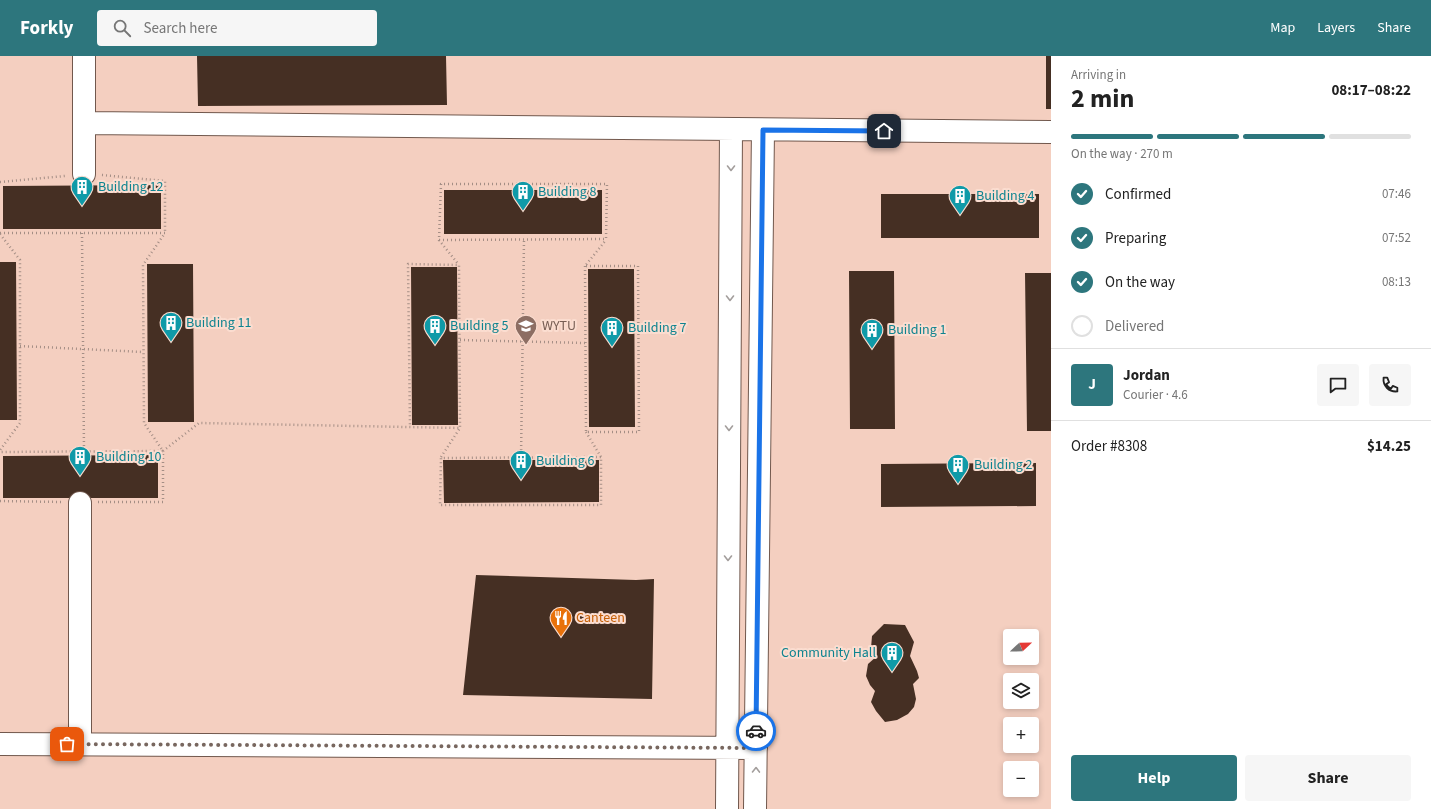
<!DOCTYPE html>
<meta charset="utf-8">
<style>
:root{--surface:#fff;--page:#f6f6f6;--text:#222;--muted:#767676;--line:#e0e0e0;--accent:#2d767d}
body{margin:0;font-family:"Source Sans 3",sans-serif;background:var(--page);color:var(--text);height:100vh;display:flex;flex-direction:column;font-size:15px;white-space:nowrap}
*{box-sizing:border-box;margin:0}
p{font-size:13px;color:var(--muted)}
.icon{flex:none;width:22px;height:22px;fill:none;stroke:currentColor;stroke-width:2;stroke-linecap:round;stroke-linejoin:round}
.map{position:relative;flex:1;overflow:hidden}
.side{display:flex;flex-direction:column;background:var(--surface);width:380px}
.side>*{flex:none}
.needle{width:26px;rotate:68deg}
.fabs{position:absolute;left:1003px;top:573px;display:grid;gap:8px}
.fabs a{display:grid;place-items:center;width:36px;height:36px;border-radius:4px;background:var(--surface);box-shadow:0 2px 6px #0003;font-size:20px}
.pin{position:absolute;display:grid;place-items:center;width:34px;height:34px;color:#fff;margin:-17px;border-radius:8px;box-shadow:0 2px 6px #0006}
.courier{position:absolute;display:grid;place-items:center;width:40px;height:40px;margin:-20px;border:3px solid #1a73e8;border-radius:50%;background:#fff;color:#222;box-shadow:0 1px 5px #0007}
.headline em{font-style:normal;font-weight:700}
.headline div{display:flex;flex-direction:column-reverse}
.headline{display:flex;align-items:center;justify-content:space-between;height:68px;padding:0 20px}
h1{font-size:26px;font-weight:700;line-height:30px}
.bar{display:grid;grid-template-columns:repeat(4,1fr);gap:6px 4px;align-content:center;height:48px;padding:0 20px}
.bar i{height:5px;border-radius:3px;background:var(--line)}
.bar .selected{background:var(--accent)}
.bar p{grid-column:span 4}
.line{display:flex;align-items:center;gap:10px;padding:0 20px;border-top:1px solid var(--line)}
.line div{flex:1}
.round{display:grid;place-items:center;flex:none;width:42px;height:42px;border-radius:4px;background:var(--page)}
ol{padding:0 20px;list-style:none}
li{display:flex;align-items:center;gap:12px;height:44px}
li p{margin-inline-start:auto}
li .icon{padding:4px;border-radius:50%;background:var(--accent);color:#fff;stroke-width:4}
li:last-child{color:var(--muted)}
li i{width:22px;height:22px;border:2px solid var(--line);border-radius:50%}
.primary-button{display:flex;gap:8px;margin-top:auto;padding:8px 20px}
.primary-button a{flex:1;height:46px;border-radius:4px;background:var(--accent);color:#fff;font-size:16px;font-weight:700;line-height:46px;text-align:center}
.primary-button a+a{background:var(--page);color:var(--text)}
header{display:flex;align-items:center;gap:24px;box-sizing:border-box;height:56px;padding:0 20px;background:var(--accent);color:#fff}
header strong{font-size:19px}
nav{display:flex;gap:22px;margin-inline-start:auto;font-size:14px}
.search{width:280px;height:36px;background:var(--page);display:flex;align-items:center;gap:10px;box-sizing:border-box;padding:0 14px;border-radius:4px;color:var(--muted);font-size:15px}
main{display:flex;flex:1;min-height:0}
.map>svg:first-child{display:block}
</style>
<header>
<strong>Forkly</strong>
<div class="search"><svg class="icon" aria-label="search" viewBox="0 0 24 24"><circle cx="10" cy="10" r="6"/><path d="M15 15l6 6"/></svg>Search here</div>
<nav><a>Map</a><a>Layers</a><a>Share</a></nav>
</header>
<main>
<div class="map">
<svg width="1051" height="753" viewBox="0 0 1051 753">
<rect width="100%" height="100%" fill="#fbddd0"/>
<path fill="#f4cfc0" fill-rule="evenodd" d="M0 0H1051V753H0ZM1010 580H1032V602H1010ZM1010 624H1032V646H1010ZM1010 668H1032V690H1010ZM1010 712H1032V734H1010Z"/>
<path fill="#452f23" d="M197 0H446L447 49 198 50Z
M1046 0H1051V53H1046Z
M161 129V173H3V130Z
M444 134H602V178H444Z
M881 138H1039V182H881Z
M0 206H16L17 364H0Z
M147 208H193L194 366H148Z
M411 211H457L458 369H412Z
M588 213H634L635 371H589Z
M849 215H894L895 373H850Z
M1025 217H1051V375H1027Z
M158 399V442H3V400Z
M443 404H599V446L444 447Z
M1036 407V450L881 451V408Z
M476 519 636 524 654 523 652 643 463 639Z
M884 568 905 569 914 586 910 600 917 615 919 622 913 628 916 643 914 651 908 658 897 664 885 666 876 655 871 646 875 635 870 629 866 620 868 608 877 600 871 592 872 580Z"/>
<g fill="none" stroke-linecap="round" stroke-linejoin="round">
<g stroke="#71584d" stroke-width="24">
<path id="minor" d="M84 0V67L1051 76
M84 118V67
M80 447V688
M0 688 756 692
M727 753 731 73
M755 753 763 74"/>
</g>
<path stroke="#a48e85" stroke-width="2.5" stroke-dasharray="1 3" stroke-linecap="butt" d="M102 119 165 125V177
M0 126 65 120
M0 177H165L143 209 144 367 163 395 0 396
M82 177 84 395
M0 178 20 204V367L0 394
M439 184 606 183 607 128H441L439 184 459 209
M585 210 586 376H639L638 210H585L606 184
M460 284 585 287
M20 290 143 296
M586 376 601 401V449H440L441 402 601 401
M441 401 460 372
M521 402 524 183
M0 445 61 446
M98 446H163V395L199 367 460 372 459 209 408 208 410 371"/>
<use href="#minor" stroke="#fff" stroke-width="22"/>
</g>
<defs><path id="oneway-chevron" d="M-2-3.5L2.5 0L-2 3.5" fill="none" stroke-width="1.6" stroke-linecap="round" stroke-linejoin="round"/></defs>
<g stroke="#a39e9c">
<use href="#oneway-chevron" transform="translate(731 112) rotate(90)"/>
<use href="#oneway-chevron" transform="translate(730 242) rotate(90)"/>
<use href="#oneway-chevron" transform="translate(729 372) rotate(90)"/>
<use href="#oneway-chevron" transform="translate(728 502) rotate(90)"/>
<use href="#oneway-chevron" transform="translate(756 714) rotate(-89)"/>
</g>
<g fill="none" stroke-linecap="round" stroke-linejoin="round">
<path stroke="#78675f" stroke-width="4" stroke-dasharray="0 7.2" d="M67 688 756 692V675"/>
<path stroke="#1a73e8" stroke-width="5" d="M756 675 763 74 884 75"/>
</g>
<defs>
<g id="building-pin" transform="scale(1.15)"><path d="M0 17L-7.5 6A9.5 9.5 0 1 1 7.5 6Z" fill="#0f9aa8" stroke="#fbddd0"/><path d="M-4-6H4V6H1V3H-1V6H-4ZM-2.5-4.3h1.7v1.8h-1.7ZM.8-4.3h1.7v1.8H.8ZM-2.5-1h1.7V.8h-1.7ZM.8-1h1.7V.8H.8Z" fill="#fff"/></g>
<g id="university-pin" transform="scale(1.15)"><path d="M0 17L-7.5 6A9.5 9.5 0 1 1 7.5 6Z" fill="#8d6e63" stroke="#fbddd0"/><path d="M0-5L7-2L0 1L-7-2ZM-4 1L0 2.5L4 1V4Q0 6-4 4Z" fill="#fff"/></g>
<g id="restaurant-pin" transform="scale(1.15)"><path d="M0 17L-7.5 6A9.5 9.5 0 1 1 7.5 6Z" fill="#e8710a" stroke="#fbddd0"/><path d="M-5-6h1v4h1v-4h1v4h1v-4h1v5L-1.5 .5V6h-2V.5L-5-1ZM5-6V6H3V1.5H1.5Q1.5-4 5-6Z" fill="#fff"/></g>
</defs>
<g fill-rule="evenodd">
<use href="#building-pin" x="82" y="131"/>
<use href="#building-pin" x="523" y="136"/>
<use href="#building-pin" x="960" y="140"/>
<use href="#building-pin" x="171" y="267"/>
<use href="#building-pin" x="435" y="270"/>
<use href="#university-pin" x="526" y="270"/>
<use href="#building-pin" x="612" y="272"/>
<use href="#building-pin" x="872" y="274"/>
<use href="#building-pin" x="80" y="401"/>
<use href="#building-pin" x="521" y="405"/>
<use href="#building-pin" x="958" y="409"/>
<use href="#restaurant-pin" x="561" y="562"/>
<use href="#building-pin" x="892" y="597"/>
</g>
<g text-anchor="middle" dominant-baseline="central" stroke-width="4" stroke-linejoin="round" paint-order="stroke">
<g font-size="14" fill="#0d838f" stroke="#fbddd0" text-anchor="start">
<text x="98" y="131">Building 12</text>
<text x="538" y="136">Building 8</text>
<text x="976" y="140">Building 4</text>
<text x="186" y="267">Building 11</text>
<text x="450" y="270">Building 5</text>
<text x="628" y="272">Building 7</text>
<text x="888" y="274">Building 1</text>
<text x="96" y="401">Building 10</text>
<text x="536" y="405">Building 6</text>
<text x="974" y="409">Building 2</text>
<text x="876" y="597" text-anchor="end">Community Hall</text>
</g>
<g font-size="14" fill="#785e54" stroke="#fbddd0" text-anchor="start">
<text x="542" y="270">WYTU</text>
</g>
<g font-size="14" fill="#c56008" stroke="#fbddd0" text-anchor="start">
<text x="576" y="562">Canteen</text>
</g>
</g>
</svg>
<div class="fabs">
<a><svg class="needle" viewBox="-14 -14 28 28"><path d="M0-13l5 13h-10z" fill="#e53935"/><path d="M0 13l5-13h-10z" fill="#767676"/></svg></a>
<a><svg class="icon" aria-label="layers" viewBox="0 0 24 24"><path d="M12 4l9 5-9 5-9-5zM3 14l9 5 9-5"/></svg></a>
<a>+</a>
<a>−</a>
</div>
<div class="pin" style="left:67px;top:688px;background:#ea580c"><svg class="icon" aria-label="bag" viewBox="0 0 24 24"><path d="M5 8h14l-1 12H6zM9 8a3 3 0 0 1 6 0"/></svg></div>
<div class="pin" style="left:884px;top:75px;background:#1f2937"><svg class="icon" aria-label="home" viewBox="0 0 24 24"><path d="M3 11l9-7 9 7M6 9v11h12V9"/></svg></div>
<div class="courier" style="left:756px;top:675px"><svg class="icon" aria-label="car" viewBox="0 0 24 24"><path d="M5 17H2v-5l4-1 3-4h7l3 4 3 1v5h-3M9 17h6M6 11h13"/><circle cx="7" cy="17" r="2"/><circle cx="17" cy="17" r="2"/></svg></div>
</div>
<section class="side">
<div class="headline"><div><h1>2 min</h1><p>Arriving in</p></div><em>08:17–08:22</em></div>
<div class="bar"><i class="selected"></i><i class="selected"></i><i class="selected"></i><i></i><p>On the way · 270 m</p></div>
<ol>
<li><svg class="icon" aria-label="check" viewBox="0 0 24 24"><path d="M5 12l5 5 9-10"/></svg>Confirmed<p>07:46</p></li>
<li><svg class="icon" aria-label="check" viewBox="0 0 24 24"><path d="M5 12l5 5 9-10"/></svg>Preparing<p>07:52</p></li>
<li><svg class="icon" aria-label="check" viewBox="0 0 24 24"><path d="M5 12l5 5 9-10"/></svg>On the way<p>08:13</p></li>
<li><i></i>Delivered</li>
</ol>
<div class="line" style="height:72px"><b class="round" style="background:var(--accent);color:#fff">J</b><div><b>Jordan</b><p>Courier · 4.6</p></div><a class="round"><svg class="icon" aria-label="chat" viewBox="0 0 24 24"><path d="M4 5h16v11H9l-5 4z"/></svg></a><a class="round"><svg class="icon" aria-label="phone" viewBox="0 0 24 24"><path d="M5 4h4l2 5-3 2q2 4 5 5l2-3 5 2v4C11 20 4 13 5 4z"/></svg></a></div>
<div class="line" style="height:52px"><div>Order #8308</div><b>$14.25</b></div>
<div class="primary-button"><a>Help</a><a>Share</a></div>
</section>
</main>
